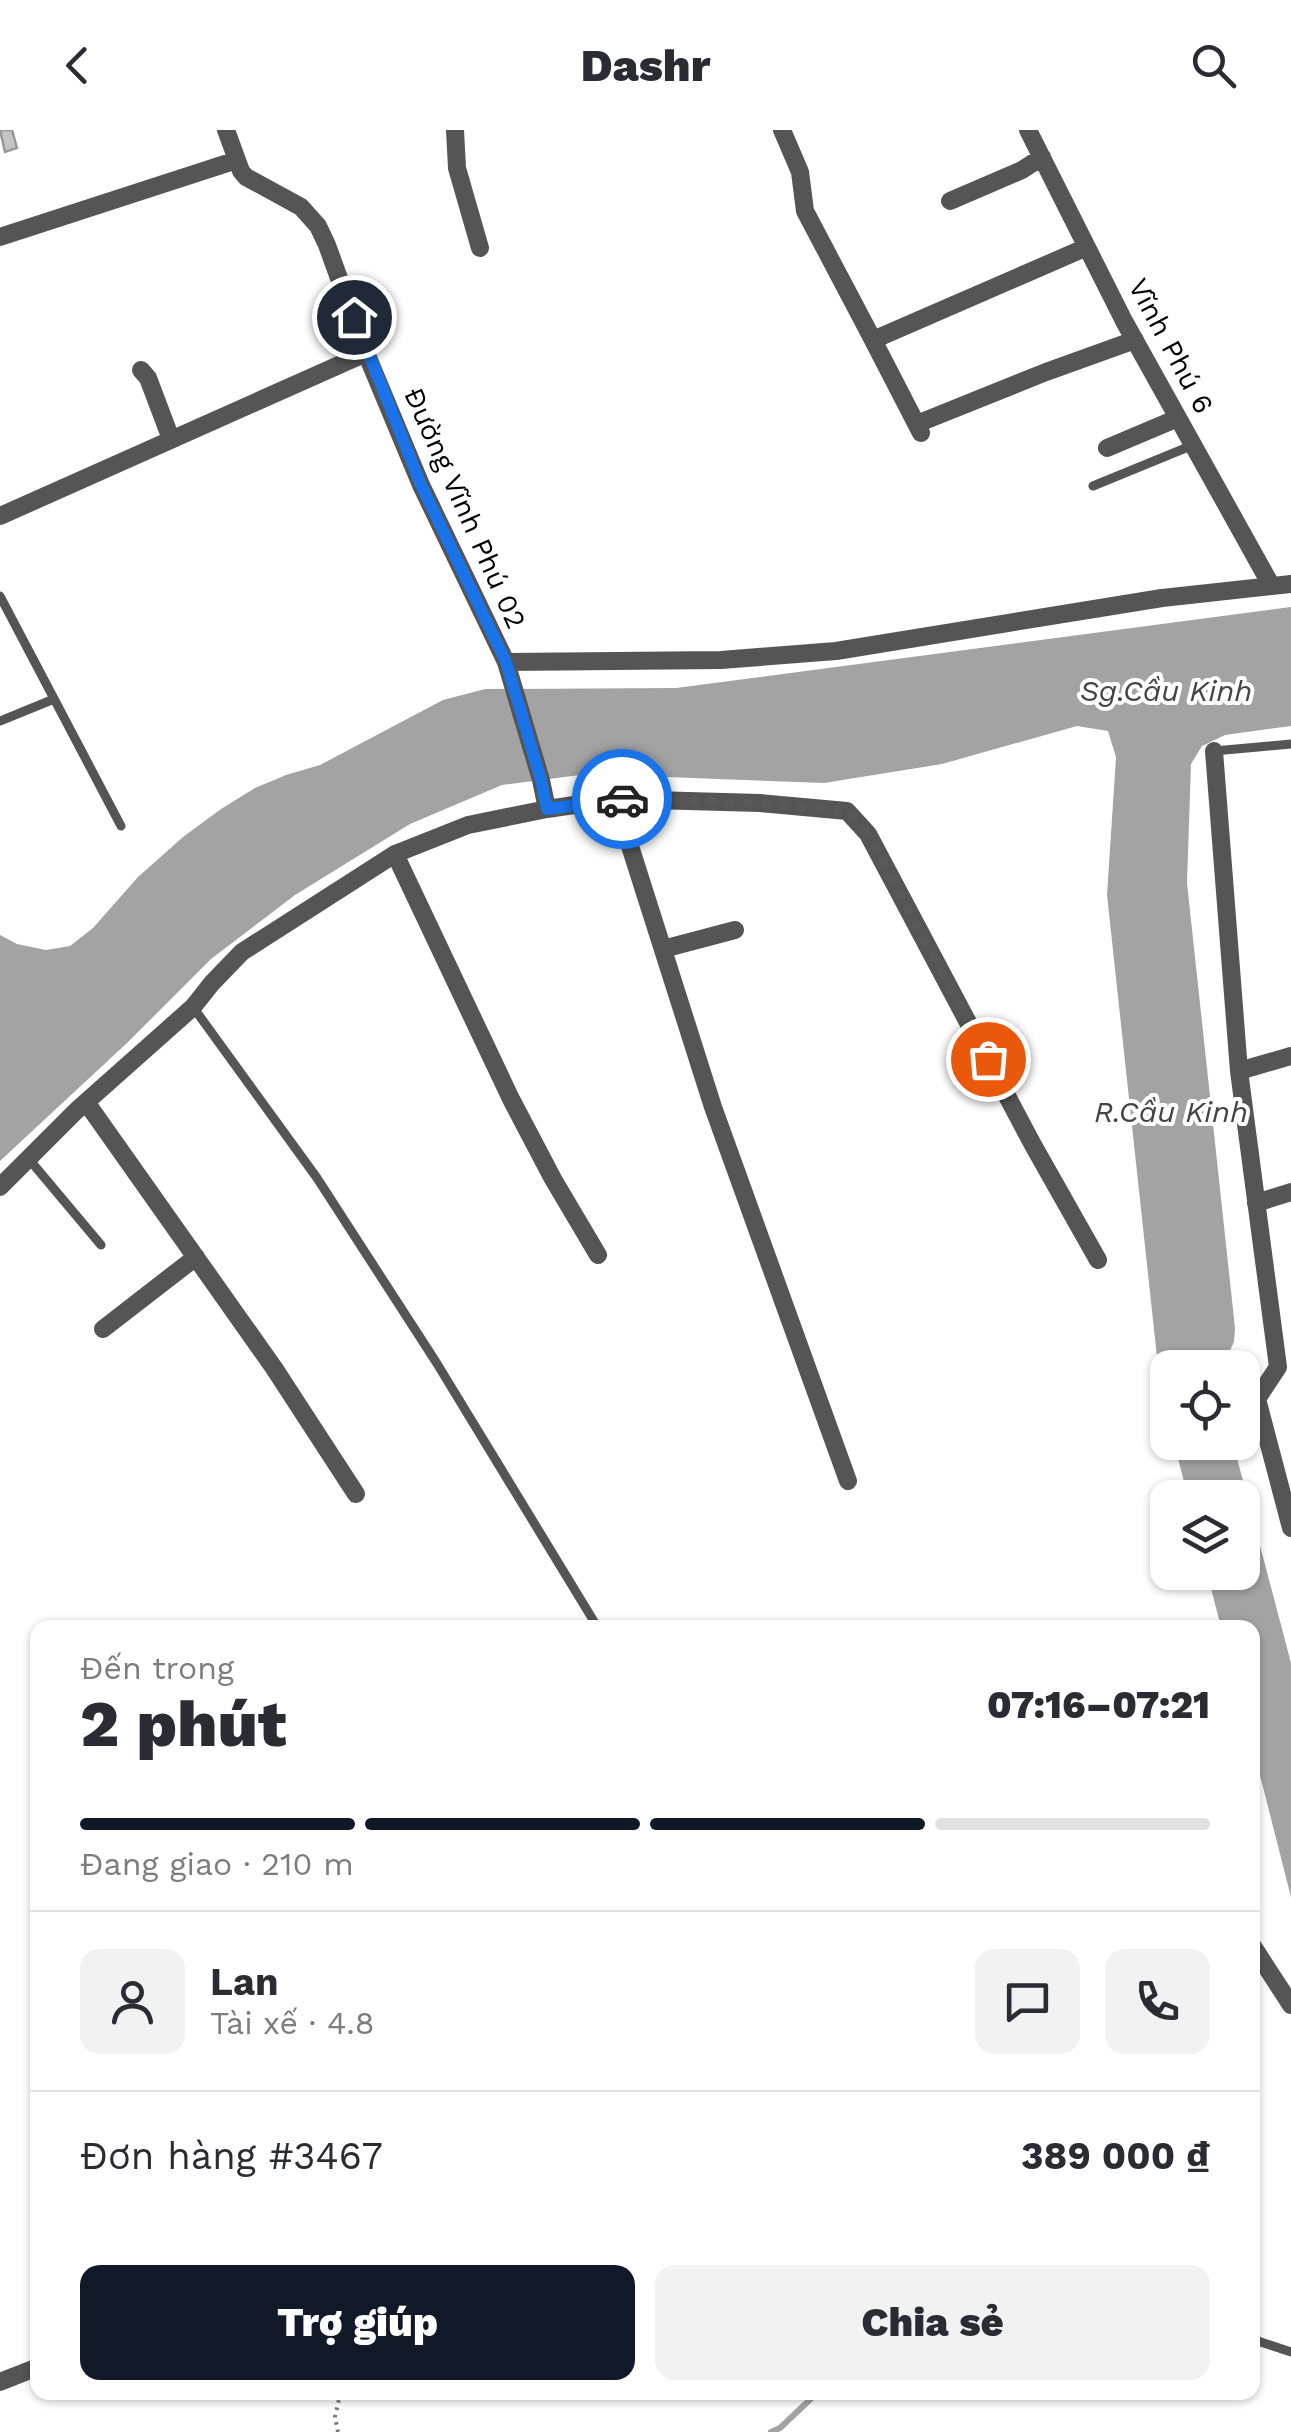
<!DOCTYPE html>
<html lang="vi">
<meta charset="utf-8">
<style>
:root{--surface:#fff;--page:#f2f2f3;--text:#2b2b33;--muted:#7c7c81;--line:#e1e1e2;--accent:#111827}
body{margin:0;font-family:"Work Sans",sans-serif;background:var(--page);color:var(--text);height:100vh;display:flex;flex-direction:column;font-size:38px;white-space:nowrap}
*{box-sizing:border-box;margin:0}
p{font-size:32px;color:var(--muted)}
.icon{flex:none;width:55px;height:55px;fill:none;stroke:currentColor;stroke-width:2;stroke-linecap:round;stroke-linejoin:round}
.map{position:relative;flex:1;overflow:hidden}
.panel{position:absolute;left:30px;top:1490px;width:1230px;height:780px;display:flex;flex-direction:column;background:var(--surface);border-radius:20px;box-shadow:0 2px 8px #0004}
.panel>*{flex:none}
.tools{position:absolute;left:1150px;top:1220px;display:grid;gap:20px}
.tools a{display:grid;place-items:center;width:110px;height:110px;border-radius:20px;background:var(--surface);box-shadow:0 2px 8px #0004;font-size:50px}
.pin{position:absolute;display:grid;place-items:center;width:85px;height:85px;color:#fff;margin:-42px;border:5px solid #fff;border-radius:50%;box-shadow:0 2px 10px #0007}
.courier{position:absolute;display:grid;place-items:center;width:100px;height:100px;margin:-50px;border:8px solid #1a73e8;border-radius:50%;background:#fff;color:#222;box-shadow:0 2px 12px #0007}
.headline em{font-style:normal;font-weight:800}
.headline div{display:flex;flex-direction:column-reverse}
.headline{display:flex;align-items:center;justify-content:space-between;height:170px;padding:0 50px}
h1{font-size:65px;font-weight:800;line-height:75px}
.bar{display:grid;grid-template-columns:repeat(4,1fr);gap:15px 10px;align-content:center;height:120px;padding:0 50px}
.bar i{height:12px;border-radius:8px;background:var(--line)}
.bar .selected{background:var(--accent)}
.bar p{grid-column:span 4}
.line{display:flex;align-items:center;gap:25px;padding:0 50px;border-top:2px solid var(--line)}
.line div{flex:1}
.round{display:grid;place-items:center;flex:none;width:105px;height:105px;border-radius:20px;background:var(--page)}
.primary-button{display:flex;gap:20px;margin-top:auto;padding:20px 50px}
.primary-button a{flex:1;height:115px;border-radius:20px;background:var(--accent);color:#fff;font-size:40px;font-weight:800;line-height:115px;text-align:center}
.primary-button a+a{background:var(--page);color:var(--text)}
header{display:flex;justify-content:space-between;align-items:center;height:130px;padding:0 50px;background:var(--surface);font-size:45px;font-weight:800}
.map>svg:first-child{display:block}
</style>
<header><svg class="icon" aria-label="back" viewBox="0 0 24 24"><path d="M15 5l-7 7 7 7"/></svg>Dashr<svg class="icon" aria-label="search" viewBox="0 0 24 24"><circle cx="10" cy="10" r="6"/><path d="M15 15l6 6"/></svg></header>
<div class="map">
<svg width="1291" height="2302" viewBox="0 0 1291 2302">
<rect width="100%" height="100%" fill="#fff"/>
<path fill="#a3a3a3" d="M1291 477V596L1225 605 1202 616 1191 634 1187 753 1235 1198 1234 1212 1222 1237 1168 1238 1167 1288 1161 1264 1107 765 1116 627 1108 601 1077 596 942 634 824 653 588 644 502 655 410 694 295 765 211 829 127 913 0 1031V805L17 814 46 820 70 816 93 798 138 747 183 707 221 679 255 658 286 645 320 635 443 570 485 559 676 558Z
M1174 1313H1233L1291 1533V1767L1253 1618 1252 1498 1221 1497 1207 1443 1242 1442V1368L1188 1367Z"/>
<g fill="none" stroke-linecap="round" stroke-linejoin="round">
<path stroke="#a3a3a3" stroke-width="6" d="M771 2302 780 2298 818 2262"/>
</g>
<path fill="#c4c4c4" stroke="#999" stroke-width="2.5" d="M0 0H12L17 18 5 22Z"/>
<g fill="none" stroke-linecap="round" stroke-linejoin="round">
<path stroke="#777" stroke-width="4" stroke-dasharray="2.5 5" stroke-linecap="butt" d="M338 2302 335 2287 340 2265 343 2262"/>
<path stroke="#555" stroke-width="9" d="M1093 356 1193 315
M0 466 121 696
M0 591 54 569
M1214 621 1291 614
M193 877 317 1048 436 1232 598 1498
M28 1028 101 1115
M1252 2209 1291 2222"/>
<path stroke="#555" stroke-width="18" d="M455 0 457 38 480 118
M782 0 800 42 805 81 873 210 1087 117
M1028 0 1124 191 1271 455
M950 71 1022 40 1042 27
M0 107 237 30
M873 210 921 303
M141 240 148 248 171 309
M924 291 1046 242 1135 210
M1107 318 1178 288
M0 386 366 223
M506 532 721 530 836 521 1162 468 1291 454
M1214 621 1239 941 1278 1237 1257 1269 1291 1398
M615 669 713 977 848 1351
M547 679 615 669 760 673 847 681 868 704 1033 1015 1098 1130
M395 724 511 969 553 1049 598 1125
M663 819 735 800
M1239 941 1291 926
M86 972 274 1238 356 1364
M0 1057 76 981 193 877 212 853 242 822 395 724 468 695 547 679 541 650 506 532 421 355 366 223 327 115 318 96 301 77 246 47 241 41 226 0
M1256 1073 1291 1062
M103 1199 196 1127
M1252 1815 1291 1875
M0 2252 38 2237"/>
</g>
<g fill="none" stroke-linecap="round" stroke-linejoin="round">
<path stroke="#595959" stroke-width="10" stroke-dasharray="0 18" d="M622 669 760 673 848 682 868 704 988 929"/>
<path stroke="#1a73e8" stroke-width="12" d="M354 187 421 355 506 532 541 650 547 679 622 669"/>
</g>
<g text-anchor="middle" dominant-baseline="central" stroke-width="8" stroke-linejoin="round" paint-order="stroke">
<g font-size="28" fill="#000" stroke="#fff">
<text transform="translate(1171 216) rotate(62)">Vĩnh Phú 6</text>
<text transform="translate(465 378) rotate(66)">Đường Vĩnh Phú 02</text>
</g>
<g font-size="30" font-style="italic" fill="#444" stroke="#fff">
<text x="1166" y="560">Sg.Cầu Kinh</text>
<text x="1171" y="981">R.Cầu Kinh</text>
</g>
</g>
</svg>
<div class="tools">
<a><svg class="icon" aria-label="locate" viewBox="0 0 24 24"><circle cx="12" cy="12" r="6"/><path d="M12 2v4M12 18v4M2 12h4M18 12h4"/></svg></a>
<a><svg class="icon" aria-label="layers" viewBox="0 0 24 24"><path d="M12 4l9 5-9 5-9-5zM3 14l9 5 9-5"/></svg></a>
</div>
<div class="pin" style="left:988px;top:929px;background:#ea580c"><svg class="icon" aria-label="bag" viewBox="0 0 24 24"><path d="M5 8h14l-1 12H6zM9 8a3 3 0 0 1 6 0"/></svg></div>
<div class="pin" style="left:354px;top:187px;background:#1f2937"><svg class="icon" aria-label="home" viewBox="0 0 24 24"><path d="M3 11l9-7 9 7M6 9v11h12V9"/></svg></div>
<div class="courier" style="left:622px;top:669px"><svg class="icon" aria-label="car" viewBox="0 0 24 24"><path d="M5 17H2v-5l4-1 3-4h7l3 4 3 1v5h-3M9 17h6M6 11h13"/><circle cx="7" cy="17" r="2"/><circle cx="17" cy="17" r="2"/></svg></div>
<section class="panel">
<div class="headline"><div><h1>2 phút</h1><p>Đến trong</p></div><em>07:16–07:21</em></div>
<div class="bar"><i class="selected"></i><i class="selected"></i><i class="selected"></i><i></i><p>Đang giao · 210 m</p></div>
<div class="line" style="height:180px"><a class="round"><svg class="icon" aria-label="person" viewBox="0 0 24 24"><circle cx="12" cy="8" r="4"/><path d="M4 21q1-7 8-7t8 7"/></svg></a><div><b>Lan</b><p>Tài xế · 4.8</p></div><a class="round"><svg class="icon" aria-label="chat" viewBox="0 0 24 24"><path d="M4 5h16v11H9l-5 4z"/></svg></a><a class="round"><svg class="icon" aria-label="phone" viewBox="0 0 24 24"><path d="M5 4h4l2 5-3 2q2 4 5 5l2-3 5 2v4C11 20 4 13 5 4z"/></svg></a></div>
<div class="line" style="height:130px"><div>Đơn hàng #3467</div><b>389 000 ₫</b></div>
<div class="primary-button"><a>Trợ giúp</a><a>Chia sẻ</a></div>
</section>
</div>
